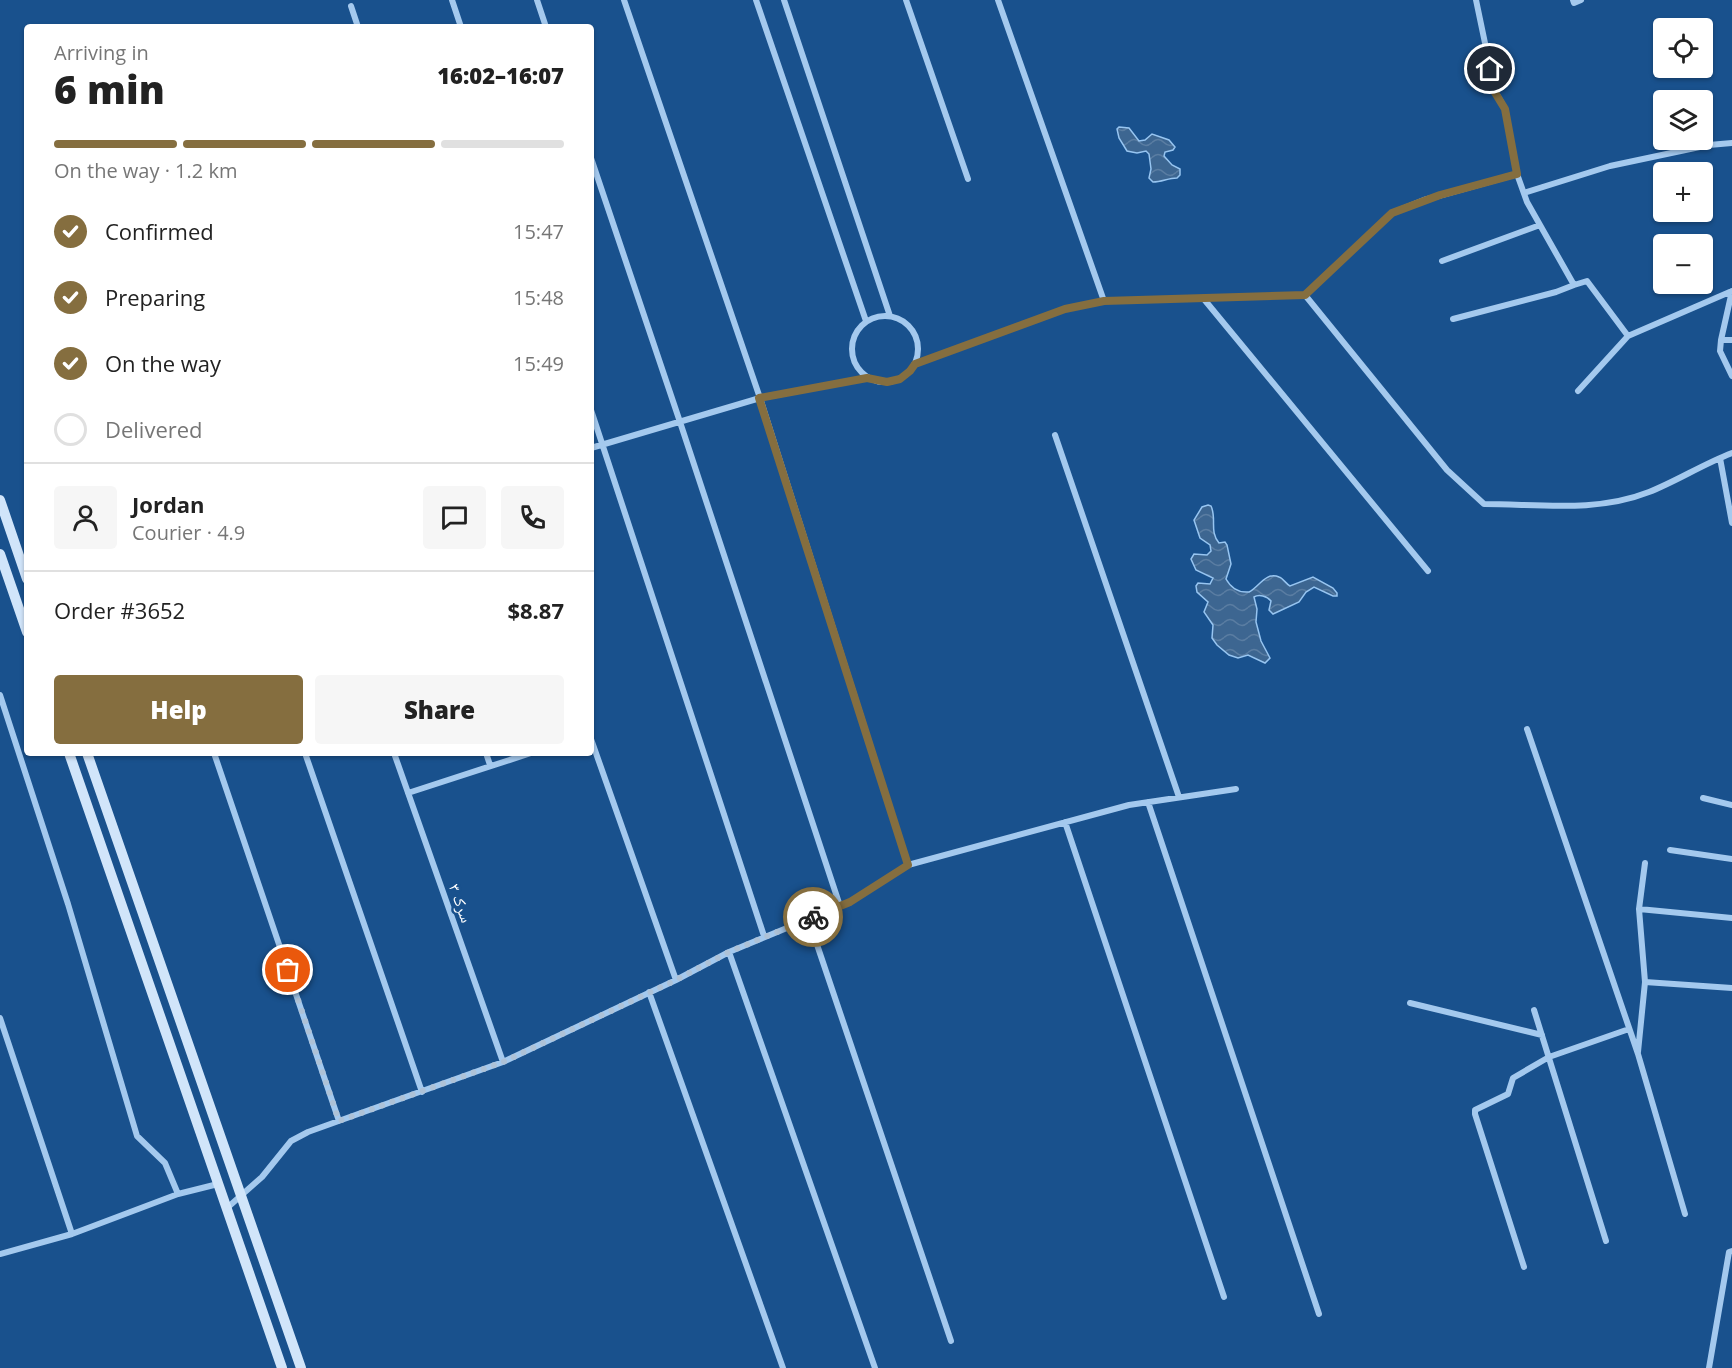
<!DOCTYPE html>
<meta charset="utf-8">
<style>
:root{--surface:#fff;--page:#f6f6f6;--text:#222;--muted:#767676;--line:#e0e0e0;--accent:#856e3f}
body{margin:0;font-family:"Open Sans","Noto Naskh Arabic",sans-serif;background:var(--page);color:var(--text);height:100vh;display:flex;flex-direction:column;font-size:22px;white-space:nowrap}
*{box-sizing:border-box;margin:0}
p{font-size:20px;color:var(--muted)}
.icon{flex:none;width:33px;height:33px;fill:none;stroke:currentColor;stroke-width:2;stroke-linecap:round;stroke-linejoin:round}
.map{position:relative;flex:1;overflow:hidden}
.side{position:absolute;left:24px;top:24px;width:570px;height:732px;display:flex;flex-direction:column;background:var(--surface);border-radius:6px;box-shadow:0 2px 4px #0004}
.side>*{flex:none}
.fabs{position:absolute;left:1653px;top:18px;display:grid;gap:12px}
.fabs a{display:grid;place-items:center;width:60px;height:60px;border-radius:6px;background:var(--surface);box-shadow:0 2px 4px #0004;font-size:30px}
.pin{position:absolute;display:grid;place-items:center;width:51px;height:51px;color:#fff;margin:-26px;border:3px solid #fff;border-radius:50%;box-shadow:0 2px 6px #0007}
.courier{position:absolute;display:grid;place-items:center;width:60px;height:60px;margin:-30px;border:4px solid #856e3f;border-radius:50%;background:#fff;color:#222;box-shadow:0 2px 8px #0007}
.summary em{font-style:normal;font-weight:800}
.summary div{display:flex;flex-direction:column-reverse}
.summary{display:flex;align-items:center;justify-content:space-between;height:102px;padding:0 30px}
h1{font-size:39px;font-weight:800;line-height:45px}
.bar{display:grid;grid-template-columns:repeat(4,1fr);gap:9px 6px;align-content:center;height:72px;padding:0 30px}
.bar i{height:8px;border-radius:4px;background:var(--line)}
.bar .selected{background:var(--accent)}
.bar p{grid-column:span 4}
.line{display:flex;align-items:center;gap:15px;padding:0 30px;border-top:2px solid var(--line)}
.line div{flex:1}
.round{display:grid;place-items:center;flex:none;width:63px;height:63px;border-radius:6px;background:var(--page)}
ol{padding:0 30px;list-style:none}
li{display:flex;align-items:center;gap:18px;height:66px}
li p{margin-inline-start:auto}
li .icon{padding:6px;border-radius:50%;background:var(--accent);color:#fff;stroke-width:4}
li:last-child{color:var(--muted)}
li i{width:33px;height:33px;border:3px solid var(--line);border-radius:50%}
.cta{display:flex;gap:12px;margin-top:auto;padding:12px 30px}
.cta a{flex:1;height:69px;border-radius:6px;background:var(--accent);color:#fff;font-size:24px;font-weight:800;line-height:69px;text-align:center}
.cta a+a{background:var(--page);color:var(--text)}
.map>svg:first-child{display:block}
</style>
<div class="map">
<svg width="1732" height="1368" viewBox="0 0 1732 1368">
<defs>
<pattern id="water-waves" width="16" height="10" patternUnits="userSpaceOnUse" patternTransform="scale(1.5)"><rect width="16" height="10" fill="#3d6691"/><path d="M0 5q4-4 8 0t8 0" fill="none" stroke="#5a7da2"/></pattern>
</defs>
<rect width="100%" height="100%" fill="#19518d"/>
<path fill="url(#water-waves)" stroke="#97c5f1" stroke-width="1.5" d="M1119 127 1129 128 1139 141 1145 140 1152 134 1169 140 1175 147 1173 150 1165 152 1164 156 1172 165 1180 169V175L1177 178C1168 178 1162 182 1153 182L1149 178 1151 169 1149 154 1146 151 1137 153 1127 151 1119 138 1117 129Z
M1208 505 1211 506C1217 519 1209 531 1219 543L1225 542 1227 545 1231 564 1226 579C1231 588 1238 593 1249 592 1258 588 1266 571 1279 577 1283 578 1286 584 1290 586L1313 577 1333 588 1337 593V596H1333L1314 587 1306 592 1299 602 1273 614 1269 610 1271 601C1267 596 1259 594 1254 597L1257 609 1256 622 1261 641 1270 658 1265 663 1248 655 1238 658 1229 655 1217 645 1212 638 1213 625 1204 612 1208 602 1197 592 1196 586 1198 583 1210 584 1213 578 1196 570 1191 559 1194 554 1207 555 1211 551 1210 545 1200 538 1194 520 1202 507Z"/>
<g fill="none" stroke-linecap="round" stroke-linejoin="round">
<path stroke="#a4c9ee" stroke-width="6" d="M452 0 461 27
M537 0 546 27
M624 0 760 398 908 865
M756 0 866 321
M784 0 890 316
M906 0 968 179
M998 0 1104 301
M1476 0 1495 91 1505 109 1517 174
M1573 0 1574 3 1581 0
M351 6 358 27
M591 158 680 422 840 906
M1524 193 1610 166 1709 145 1732 143
M1442 261 1540 225
M1732 291 1721 340 1720 351 1732 376
M1305 295 1447 470 1484 504C1538 504 1596 513 1649 492 1677 481 1703 464 1732 453
M1203 298 1428 571
M852 349a33 33 0 1 1 66 0a33 33 0 1 1-66 0Z
M1453 319 1556 292 1574 285
M1721 340H1732
M915 364 1065 309 1104 301 1305 295 1392 213 1424 200 1517 174 1527 202 1574 285 1587 281 1628 336
M1578 391 1628 336 1732 291
M591 410 764 936
M1055 435 1179 797
M591 448 760 398 867 378
M1720 458 1732 523
M0 695 68 904 137 1136 165 1163 178 1194
M1527 729 1638 1054 1685 1214
M591 739 676 980
M214 753 339 1121
M305 753 422 1092
M394 753 503 1062
M486 753 490 765
M408 793 531 753
M1703 798 1732 805
M1148 802 1319 1314
M1065 822 1224 1297
M1670 850 1732 859
M1645 863 1639 909 1732 918
M808 918 951 1341
M729 952 875 1368
M1645 982 1732 988
M649 992 783 1368
M1410 1003 1542 1035
M1534 1010 1606 1241
M0 1018 72 1234
M1638 1052 1645 982 1639 909
M227 1208 262 1177 291 1141 308 1132 503 1062 676 980 729 952 850 902 908 865 1129 805 1236 789
M0 1254 72 1234 178 1194 218 1184
M1524 1267 1475 1114V1110L1508 1094 1513 1078 1549 1057 1629 1029
M1709 1368 1729 1252 1732 1251"/>
<path stroke="#d1e5fa" stroke-width="10" d="M0 500 27 579
M0 554 27 632
M69 753 282 1368
M87 753 301 1368"/>
</g>
<g fill="none" stroke-linecap="round" stroke-linejoin="round">
<path stroke="#aec2d7" stroke-width="6" stroke-dasharray="0 10.8" d="M288 970 339 1121 503 1062 676 980 729 952 813 917"/>
<path stroke="#856e3f" stroke-width="8" d="M813 917 850 902 908 865 759 398 867 378 887 382 900 379 910 371 915 364 1065 309 1104 301 1305 295 1392 213 1440 195 1517 174 1505 109 1494 91 1490 69"/>
</g>
<g text-anchor="middle" dominant-baseline="central" stroke-width="5" stroke-linejoin="round" paint-order="stroke">
<g font-size="16" fill="#fff" stroke="#19518d">
<text transform="translate(461 903) rotate(70)">سرک ۳</text>
</g>
</g>
</svg>
<div class="fabs">
<a><svg class="icon" aria-label="locate" viewBox="0 0 24 24"><circle cx="12" cy="12" r="6"/><path d="M12 2v4M12 18v4M2 12h4M18 12h4"/></svg></a>
<a><svg class="icon" aria-label="layers" viewBox="0 0 24 24"><path d="M12 4l9 5-9 5-9-5zM3 14l9 5 9-5"/></svg></a>
<a>+</a>
<a>−</a>
</div>
<div class="pin" style="left:288px;top:970px;background:#ea580c"><svg class="icon" aria-label="bag" viewBox="0 0 24 24"><path d="M5 8h14l-1 12H6zM9 8a3 3 0 0 1 6 0"/></svg></div>
<div class="pin" style="left:1490px;top:69px;background:#1f2937"><svg class="icon" aria-label="home" viewBox="0 0 24 24"><path d="M3 11l9-7 9 7M6 9v11h12V9"/></svg></div>
<div class="courier" style="left:813px;top:917px"><svg class="icon" aria-label="bike" viewBox="0 0 24 24"><circle cx="6" cy="16" r="4"/><circle cx="18" cy="16" r="4"/><path d="M6 16l4-8h5l3 8M10 8l3 8H6M13 5h3"/></svg></div>
<section class="side">
<div class="summary"><div><h1>6 min</h1><p>Arriving in</p></div><em>16:02–16:07</em></div>
<div class="bar"><i class="selected"></i><i class="selected"></i><i class="selected"></i><i></i><p>On the way · 1.2 km</p></div>
<ol>
<li><svg class="icon" aria-label="check" viewBox="0 0 24 24"><path d="M5 12l5 5 9-10"/></svg>Confirmed<p>15:47</p></li>
<li><svg class="icon" aria-label="check" viewBox="0 0 24 24"><path d="M5 12l5 5 9-10"/></svg>Preparing<p>15:48</p></li>
<li><svg class="icon" aria-label="check" viewBox="0 0 24 24"><path d="M5 12l5 5 9-10"/></svg>On the way<p>15:49</p></li>
<li><i></i>Delivered</li>
</ol>
<div class="line" style="height:108px"><a class="round"><svg class="icon" aria-label="person" viewBox="0 0 24 24"><circle cx="12" cy="8" r="4"/><path d="M4 21q1-7 8-7t8 7"/></svg></a><div><b>Jordan</b><p>Courier · 4.9</p></div><a class="round"><svg class="icon" aria-label="chat" viewBox="0 0 24 24"><path d="M4 5h16v11H9l-5 4z"/></svg></a><a class="round"><svg class="icon" aria-label="phone" viewBox="0 0 24 24"><path d="M5 4h4l2 5-3 2q2 4 5 5l2-3 5 2v4C11 20 4 13 5 4z"/></svg></a></div>
<div class="line" style="height:78px"><div>Order #3652</div><b>$8.87</b></div>
<div class="cta"><a>Help</a><a>Share</a></div>
</section>
</div>
